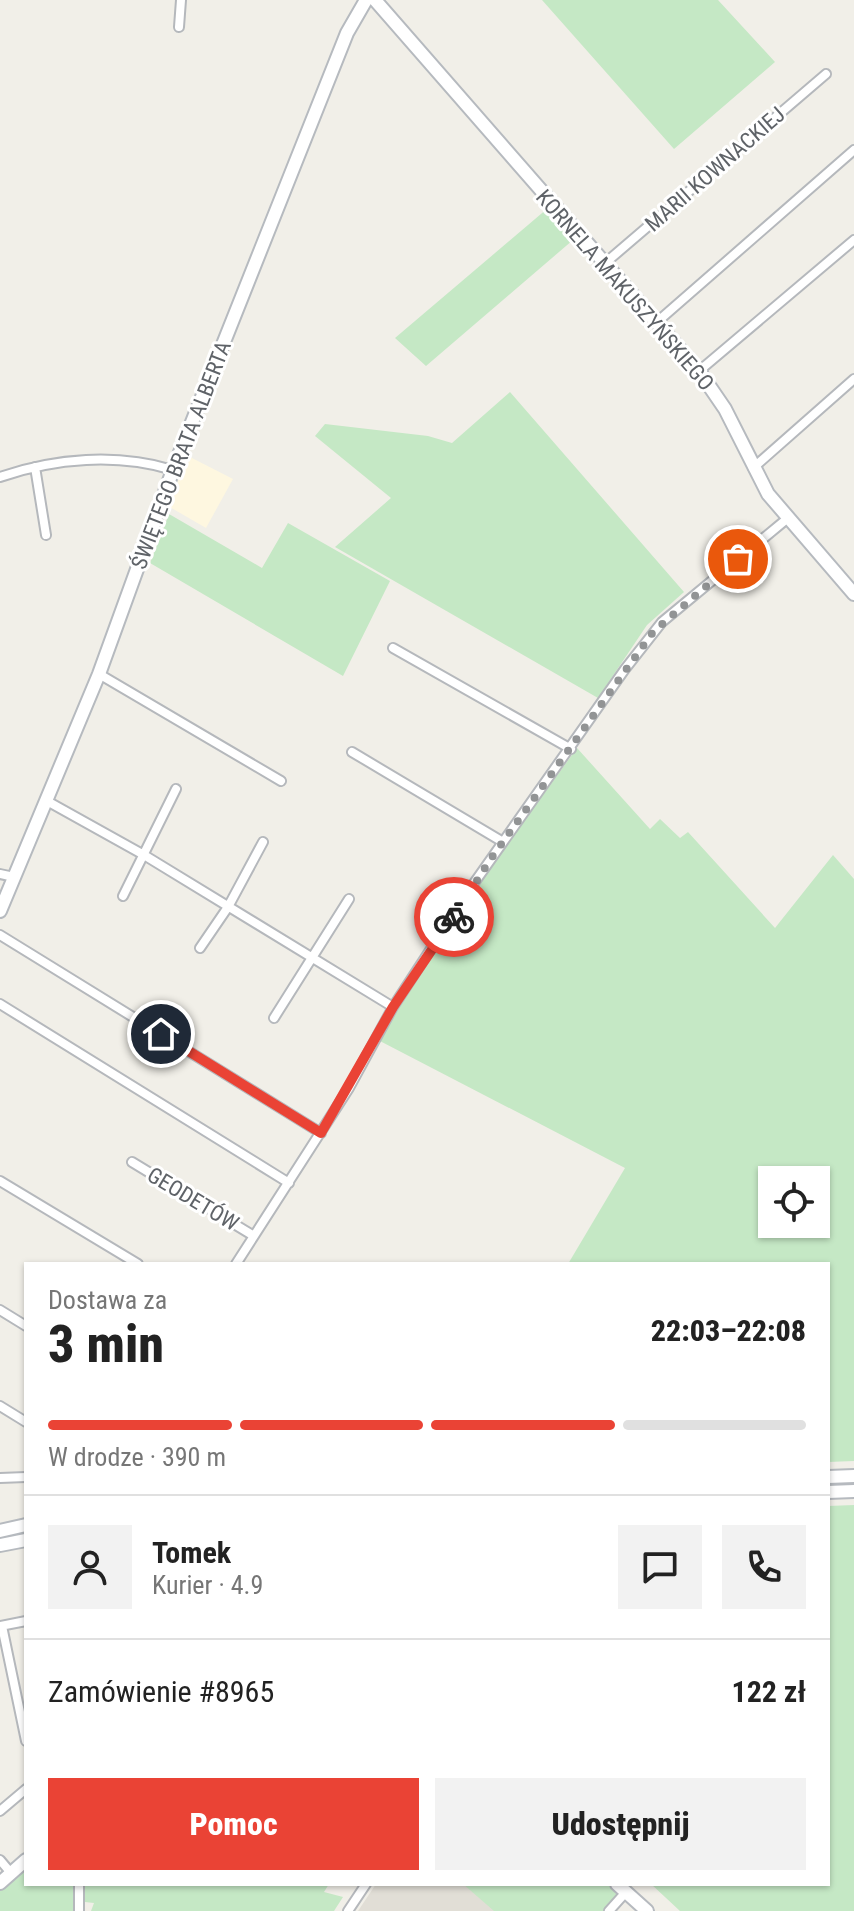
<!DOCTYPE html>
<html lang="pl">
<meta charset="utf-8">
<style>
:root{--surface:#fff;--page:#f2f2f2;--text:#222;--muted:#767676;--line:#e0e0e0;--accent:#ea4335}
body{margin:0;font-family:"Roboto Condensed",sans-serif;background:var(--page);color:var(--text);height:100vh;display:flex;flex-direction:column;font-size:30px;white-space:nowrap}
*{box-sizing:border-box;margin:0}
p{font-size:26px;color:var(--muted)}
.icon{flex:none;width:44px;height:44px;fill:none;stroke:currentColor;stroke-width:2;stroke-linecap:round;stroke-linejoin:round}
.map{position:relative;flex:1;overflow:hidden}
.panel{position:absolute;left:24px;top:1262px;width:806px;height:624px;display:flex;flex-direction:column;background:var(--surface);border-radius:0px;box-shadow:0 2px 6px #0004}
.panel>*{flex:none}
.fabs{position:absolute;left:758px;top:1166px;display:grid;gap:16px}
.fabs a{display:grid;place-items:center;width:72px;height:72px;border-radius:0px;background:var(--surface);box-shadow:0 2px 6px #0004;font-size:40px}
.pin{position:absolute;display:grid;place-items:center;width:68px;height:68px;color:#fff;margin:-34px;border:4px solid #fff;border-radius:50%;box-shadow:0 2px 8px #0007}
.courier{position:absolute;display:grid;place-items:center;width:80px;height:80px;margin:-40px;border:6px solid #ea4335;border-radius:50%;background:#fff;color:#222;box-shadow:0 2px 10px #0007}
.overview em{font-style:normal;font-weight:800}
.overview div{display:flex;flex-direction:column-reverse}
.overview{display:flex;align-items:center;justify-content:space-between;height:136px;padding:0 24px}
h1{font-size:52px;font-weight:800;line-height:60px}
.bar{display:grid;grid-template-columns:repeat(4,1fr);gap:12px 8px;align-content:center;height:96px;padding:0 24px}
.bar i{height:10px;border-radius:6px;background:var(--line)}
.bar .on{background:var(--accent)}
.bar p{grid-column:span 4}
.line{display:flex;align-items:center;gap:20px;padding:0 24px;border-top:2px solid var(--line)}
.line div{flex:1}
.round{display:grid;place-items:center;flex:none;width:84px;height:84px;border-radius:0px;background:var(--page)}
.button{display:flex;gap:16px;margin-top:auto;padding:16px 24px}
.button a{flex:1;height:92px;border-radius:0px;background:var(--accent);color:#fff;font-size:32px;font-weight:800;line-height:92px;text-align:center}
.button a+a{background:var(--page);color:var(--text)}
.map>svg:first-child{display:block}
</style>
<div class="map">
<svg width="854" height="1911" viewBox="0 0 854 1911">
<rect width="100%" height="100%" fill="#f1efe8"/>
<path fill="#fef7e0" d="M188 456 233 479 206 528 168 506Z"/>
<path fill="#e1ded6" d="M376 1884H591V1911H358Z"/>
<path fill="#c5e8c5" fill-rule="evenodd" d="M542 0H718L775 62 674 149Z
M548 208 573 240 426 366 395 338Z
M510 392 684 592 647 625 598 698 335 547 391 498 315 436 325 424 428 436 452 443Z
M169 514 262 568 288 523 390 581 343 676 150 563Z
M577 748 650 829 660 819 680 838 688 832 775 928 833 855 854 879V1461L828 1462V1264H568L625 1168 378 1040 473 891ZM772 1180H816V1224H772Z
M854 1505V1911H680L651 1884H828V1506Z
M26 1867V1884H73V1911H0V1890Z
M85 1884H329L324 1892 343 1897 334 1911H91L94 1903 85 1902Z
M463 1884H610L621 1893 605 1911H494Z"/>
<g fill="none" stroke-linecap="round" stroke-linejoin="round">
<g stroke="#b5b8bc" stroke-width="12">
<path id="street" d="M179 27 181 0
M604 264 826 74
M657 322 854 150
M699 371 854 240
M35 467 46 535
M753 468 854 379
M0 477C55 458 117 453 173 470
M393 648 571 749
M99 674 281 781
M352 752 503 842
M47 801 144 855 393 1007
M0 874 14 877
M123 896 176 789
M0 935 321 1133
M200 948 228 907 263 842
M0 1004 289 1183
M274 1018 349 899
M132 1162 254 1236
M0 1181 138 1264
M236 1264 349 1088 393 1007 472 886 625 669 662 622 788 518
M0 1310 26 1326
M0 1406 26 1422
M0 1478 26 1477
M0 1626 26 1621
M2 1626 26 1741
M0 1811 26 1789
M0 1860 11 1873
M79 1884V1911
M348 1911 366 1884
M609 1911 626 1892"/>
</g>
<g stroke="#b6babf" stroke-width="16">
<path id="secondary" d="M375 0 699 371 725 409 768 494 854 594
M0 911 99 674 173 470 347 33 366 0
M828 1477 854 1476
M828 1492 854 1491
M0 1531 26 1525
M0 1545 26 1540
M0 1883 26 1860
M617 1884 647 1911"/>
</g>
<use href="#street" stroke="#fff" stroke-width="8"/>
<use href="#secondary" stroke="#fff" stroke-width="12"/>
</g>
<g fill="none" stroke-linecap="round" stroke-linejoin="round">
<path stroke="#929495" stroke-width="8" stroke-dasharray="0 14.4" d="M454 917 490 860 653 632 738 559"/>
<path stroke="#ea4335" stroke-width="10" d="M161 1034 321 1133 393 1007 454 917"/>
</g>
<g text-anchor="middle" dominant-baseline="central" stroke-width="6" stroke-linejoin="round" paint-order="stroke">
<g font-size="22" fill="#5f6368" stroke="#fff">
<text transform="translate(715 169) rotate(-41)">MARII KOWNACKIEJ</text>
<text transform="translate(625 290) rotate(49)">KORNELA MAKUSZYŃSKIEGO</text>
<text transform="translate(181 455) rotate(-69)">ŚWIĘTEGO BRATA ALBERTA</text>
<text transform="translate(193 1199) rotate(31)">GEODETÓW</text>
</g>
</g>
</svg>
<div class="fabs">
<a><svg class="icon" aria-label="locate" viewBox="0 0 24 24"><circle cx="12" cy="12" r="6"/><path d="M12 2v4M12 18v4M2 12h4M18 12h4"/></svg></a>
</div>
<div class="pin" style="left:738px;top:559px;background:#ea580c"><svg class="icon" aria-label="bag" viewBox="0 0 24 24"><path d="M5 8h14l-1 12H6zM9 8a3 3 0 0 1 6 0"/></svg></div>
<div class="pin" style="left:161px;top:1034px;background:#1f2937"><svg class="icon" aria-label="home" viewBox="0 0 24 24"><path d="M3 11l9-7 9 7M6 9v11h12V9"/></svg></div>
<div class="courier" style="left:454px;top:917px"><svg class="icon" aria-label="bike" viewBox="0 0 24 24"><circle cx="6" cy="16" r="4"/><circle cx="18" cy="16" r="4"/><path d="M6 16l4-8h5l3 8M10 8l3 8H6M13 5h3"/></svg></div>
<section class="panel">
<div class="overview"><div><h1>3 min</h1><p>Dostawa za</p></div><em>22:03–22:08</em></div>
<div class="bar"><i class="on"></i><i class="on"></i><i class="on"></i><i></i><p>W drodze · 390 m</p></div>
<div class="line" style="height:144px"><a class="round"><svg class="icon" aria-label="person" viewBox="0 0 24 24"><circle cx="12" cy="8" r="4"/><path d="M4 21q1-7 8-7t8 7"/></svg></a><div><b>Tomek</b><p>Kurier · 4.9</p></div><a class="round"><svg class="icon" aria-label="chat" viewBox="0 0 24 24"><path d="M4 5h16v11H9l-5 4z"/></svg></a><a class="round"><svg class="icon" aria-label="phone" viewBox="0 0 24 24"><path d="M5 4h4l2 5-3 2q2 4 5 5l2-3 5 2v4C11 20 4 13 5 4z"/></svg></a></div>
<div class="line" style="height:104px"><div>Zamówienie #8965</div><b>122 zł</b></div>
<div class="button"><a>Pomoc</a><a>Udostępnij</a></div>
</section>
</div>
